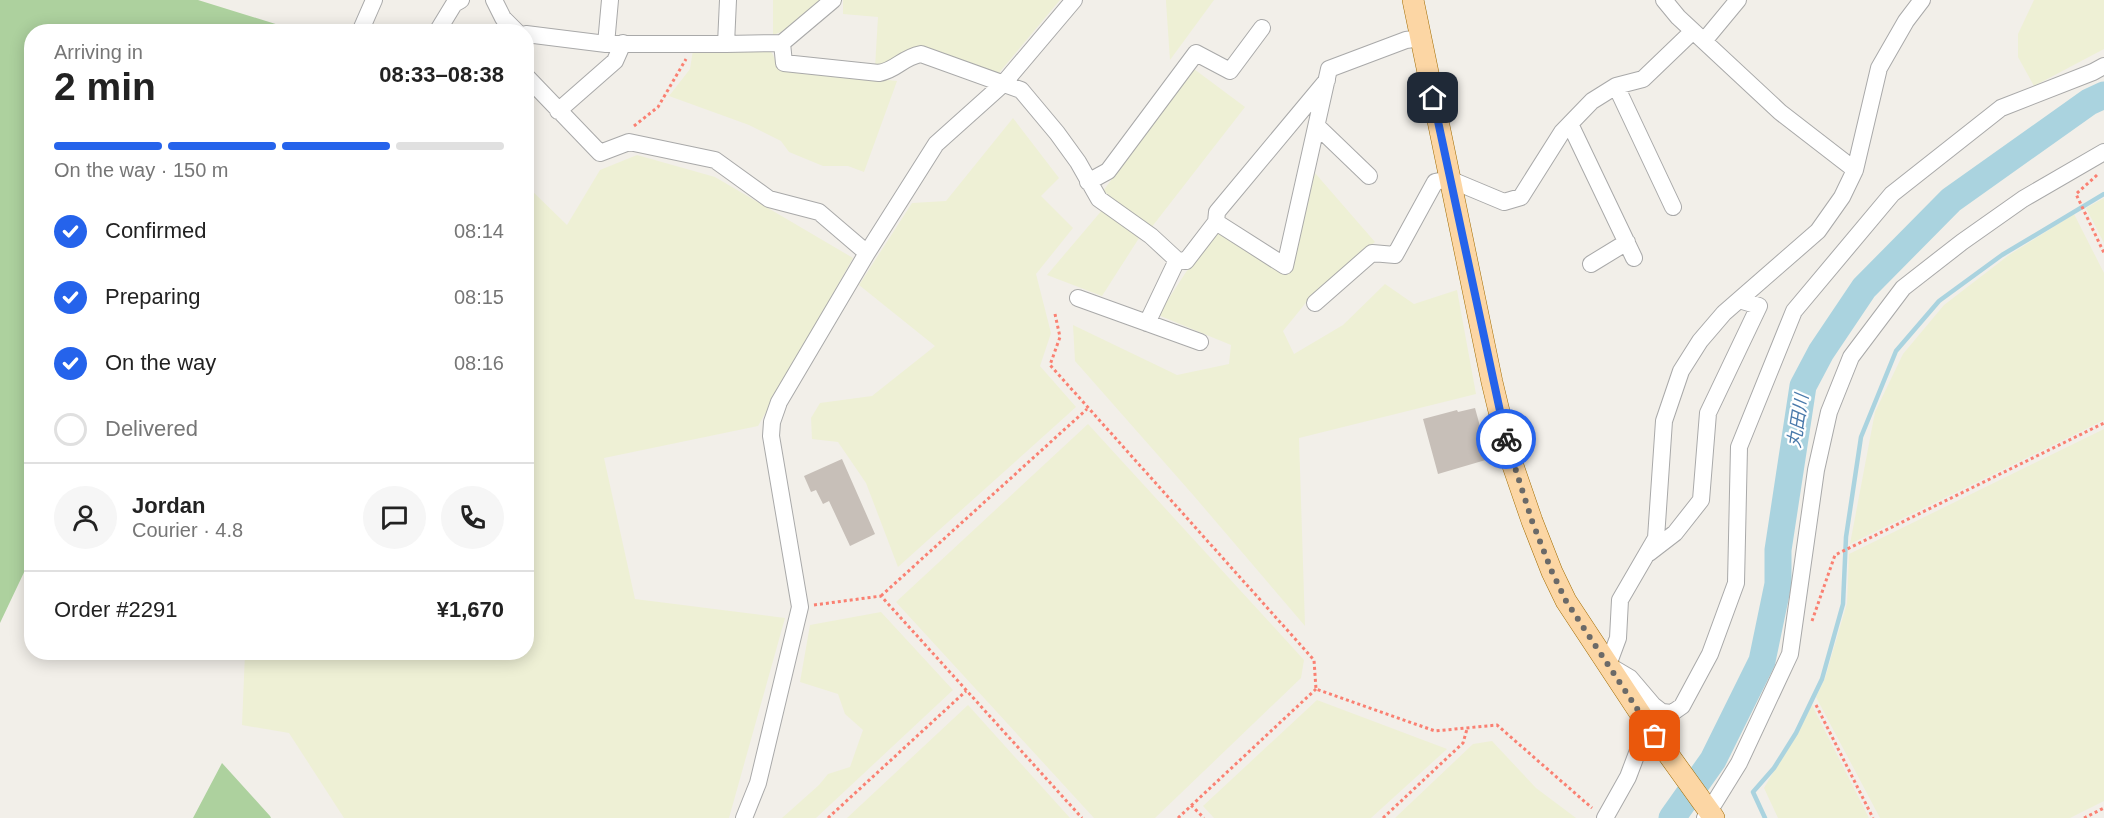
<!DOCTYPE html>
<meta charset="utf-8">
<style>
:root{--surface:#fff;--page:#f6f6f6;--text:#222;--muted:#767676;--line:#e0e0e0;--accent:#2563eb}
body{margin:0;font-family:Arial,"Noto Sans JP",sans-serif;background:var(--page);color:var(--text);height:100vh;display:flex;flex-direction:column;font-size:22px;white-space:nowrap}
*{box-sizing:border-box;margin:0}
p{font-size:20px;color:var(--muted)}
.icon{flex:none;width:33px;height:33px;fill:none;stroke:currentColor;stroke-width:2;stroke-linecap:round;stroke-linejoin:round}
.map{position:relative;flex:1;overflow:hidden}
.side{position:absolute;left:24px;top:24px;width:510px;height:636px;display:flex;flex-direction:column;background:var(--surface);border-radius:24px;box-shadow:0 3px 15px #0003}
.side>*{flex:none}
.pin{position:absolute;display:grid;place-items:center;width:51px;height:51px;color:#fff;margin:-26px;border-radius:12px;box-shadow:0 3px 9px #0006}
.courier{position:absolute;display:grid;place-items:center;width:60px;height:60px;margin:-30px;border:4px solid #2563eb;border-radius:50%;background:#fff;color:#222;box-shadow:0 2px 8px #0007}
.summary em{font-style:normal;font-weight:700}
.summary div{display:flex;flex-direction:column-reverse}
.summary{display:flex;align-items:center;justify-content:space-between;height:102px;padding:0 30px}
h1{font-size:39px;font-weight:700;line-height:45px}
.bar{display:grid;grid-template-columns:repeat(4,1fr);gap:9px 6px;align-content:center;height:72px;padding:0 30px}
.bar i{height:8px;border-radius:4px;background:var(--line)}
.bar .current{background:var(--accent)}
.bar p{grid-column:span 4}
.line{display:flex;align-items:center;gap:15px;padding:0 30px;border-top:2px solid var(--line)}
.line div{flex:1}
.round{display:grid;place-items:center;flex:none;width:63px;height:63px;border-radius:32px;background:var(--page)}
ol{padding:0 30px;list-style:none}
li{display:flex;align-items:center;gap:18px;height:66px}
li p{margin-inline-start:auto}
li .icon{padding:6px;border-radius:50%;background:var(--accent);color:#fff;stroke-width:4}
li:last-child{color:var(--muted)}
li i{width:33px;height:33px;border:3px solid var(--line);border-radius:50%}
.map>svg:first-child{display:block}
</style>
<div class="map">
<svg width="2104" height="818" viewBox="0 0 2104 818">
<rect width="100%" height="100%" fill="#f2efe9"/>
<path fill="#eef0d5" d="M773 0H824L789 29 773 35Z
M843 0H1060L998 74 935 50 916 48 885 67H875L878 17 843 14Z
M1166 0H1214L1170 60 1166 2Z
M2034 0H2104V49L2034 86 2018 57V34Z
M766 48 772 53 777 64 785 69 897 81 864 172 848 166H823L789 152 781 141 749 125 669 96 690 69 693 50Z
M1194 69 1245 107 1151 228 1103 191Z
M1013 118 1059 178 1041 196 1073 228 1036 274 1051 333 1040 366 1076 407 898 567 866 483 838 442 812 439 811 418 820 403 872 396 935 346 859 285 912 203 946 201Z
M637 155 715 177 853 258 758 426 604 458 635 599 785 618 729 818H344L289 733 242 725 245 653 526 652 527 186 567 225 600 170Z
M1315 173 1375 242 1313 294 1283 331 1294 354 1343 325 1385 284 1414 304 1457 290 1476 394 1299 438 1305 626 1194 496 1075 361 1073 325 1177 375 1229 364 1231 345 1158 315 1186 272 1220 230 1291 272Z
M2104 198V243L2086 208Z
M1103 209 1141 235 1102 296 1047 275Z
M2074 214 2104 273V420L1850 544 1875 412 1903 354 1944 305 2009 255Z
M1088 424 1304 660 1301 678 1155 818H1094L896 602Z
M2104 429V801L2070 818H1880L1816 697 1825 678 1847 603 1849 554Z
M881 612 953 690 816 818H782L819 785 828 774 850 767 863 730 845 714 838 694 800 682 810 625Z
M1317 700 1447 749 1371 818H1214L1203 806Z
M968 705 1070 818H847Z
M1812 705 1869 818H1778L1764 788Z
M1492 741 1536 788 1576 818H1395L1473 744Z"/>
<path fill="#add19e" d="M0 0H198L298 31 32 32 31 563 28 564 0 623Z
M222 763 270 816 271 818H193Z"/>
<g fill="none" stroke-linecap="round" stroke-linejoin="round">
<path stroke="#aad3df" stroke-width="4.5" d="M1765 818 1753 792 1774 768 1796 733 1822 679 1843 604 1846 537 1861 437 1896 351 1939 301 2002 255 2104 194"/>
<path stroke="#aad3df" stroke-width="27" d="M1672 818 1713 760 1762 661 1778 584V550L1803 386 1821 352 1864 288 1951 200 2089 102 2104 95"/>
</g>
<path fill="#c7bfb8" d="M1475 408 1489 459 1438 474 1423 419 1457 410 1458 412Z
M842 459 875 534 850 546 829 501 823 504 816 490 811 492 804 476Z"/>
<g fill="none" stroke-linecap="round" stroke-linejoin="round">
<g stroke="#a9a9a9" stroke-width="18">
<path id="minor" d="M494 0 503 18 517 32
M1664 0 1678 17 1780 112 1855 170
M1922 0 1906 21 1879 68 1855 170 1842 197 1818 231 1724 313 1700 341 1681 371 1664 421 1656 538 1620 600 1618 638 1608 665 1630 678 1653 705 1662 712 1672 713 1682 706 1710 654 1736 583 1739 447 1794 311 1892 194 2001 108 2093 72 2104 66
M360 32 374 0
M437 32 454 4 461 0
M526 34 606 44H726L782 43 833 0
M1704 41 1738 0
M782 43 784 63 879 73C897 70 901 58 921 54L1021 90 1057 133 1078 162 1099 199 1151 236 1177 260 1186 261 1216 222 1217 212 1327 80
M606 44 610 0
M726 44 728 0
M526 76 600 153 629 142 715 160 769 199 819 212 867 253
M1616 86 1673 207
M558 111 615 61 623 43
M1570 124 1634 258
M1317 126 1369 176
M1088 182 1108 171 1196 53 1230 71 1262 28
M1216 222 1285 266 1329 69 1406 40 1421 38
M1591 264 1627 242
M1078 298 1200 342
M1315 303 1372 253 1395 255 1435 182 1449 179 1504 202 1521 197 1562 132 1592 101 1616 86 1643 79 1693 31
M1147 323 1177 260
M1649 553 1675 533 1701 500 1708 413 1759 306 1739 300
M744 818 758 783 800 607 771 436 772 422 779 402 867 253 936 144 1003 84 1074 0
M1605 818 1628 777 1648 724
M1705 818 1739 763 1790 654 1816 470 1829 412 1851 357 1903 288 1962 242 2023 199 2104 152"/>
</g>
<g stroke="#a06b00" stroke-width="22">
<path id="major" d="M1413 0 1492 382 1510 457 1532 521 1552 572 1566 601 1655 736 1714 818"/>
</g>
<path stroke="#fa8072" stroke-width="3" stroke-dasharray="3 3" stroke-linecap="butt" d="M634 126 658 107 686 59
M2097 175 2076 194 2104 253
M1055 314 1060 337 1050 365 1314 660 1316 689 1435 731 1497 725 1592 808
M881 596 1087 409
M814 605 881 596 1082 818
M1812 621 1835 555 2104 423
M1816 705 1873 818
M1191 805 1204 818
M828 818 966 691
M1178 818 1316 689
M1383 818 1463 743 1467 729
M2084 818 2104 808"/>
<use href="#minor" stroke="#fff" stroke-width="16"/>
<use href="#major" stroke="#fcd6a4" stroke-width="21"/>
</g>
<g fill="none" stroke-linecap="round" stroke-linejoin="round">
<path stroke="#6b6a68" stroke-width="6" stroke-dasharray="0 10.8" d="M1506 439 1532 521 1552 572 1566 601 1655 736"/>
<path stroke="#2563eb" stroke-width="8" d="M1433 98 1506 439"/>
</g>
<g text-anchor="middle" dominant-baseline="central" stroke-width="4.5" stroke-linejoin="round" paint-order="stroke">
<g font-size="18" font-style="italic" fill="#4a7aab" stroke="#fff">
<text transform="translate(1798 421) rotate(-81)">丸田川</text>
</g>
</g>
</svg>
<div class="pin" style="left:1655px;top:736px;background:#ea580c"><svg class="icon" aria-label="bag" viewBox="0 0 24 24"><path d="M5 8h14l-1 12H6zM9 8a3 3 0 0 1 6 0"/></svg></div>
<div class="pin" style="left:1433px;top:98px;background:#1f2937"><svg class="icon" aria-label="home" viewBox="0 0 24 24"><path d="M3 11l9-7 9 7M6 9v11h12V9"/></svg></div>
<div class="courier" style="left:1506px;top:439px"><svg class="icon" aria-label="bike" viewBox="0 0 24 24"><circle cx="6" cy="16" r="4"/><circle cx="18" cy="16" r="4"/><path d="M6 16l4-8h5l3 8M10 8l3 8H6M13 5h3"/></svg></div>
<section class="side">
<div class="summary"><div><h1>2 min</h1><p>Arriving in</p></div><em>08:33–08:38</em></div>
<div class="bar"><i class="current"></i><i class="current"></i><i class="current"></i><i></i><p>On the way · 150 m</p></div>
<ol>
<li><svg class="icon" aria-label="check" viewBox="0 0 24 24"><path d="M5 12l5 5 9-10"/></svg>Confirmed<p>08:14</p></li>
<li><svg class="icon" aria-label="check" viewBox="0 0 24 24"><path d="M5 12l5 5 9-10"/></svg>Preparing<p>08:15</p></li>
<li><svg class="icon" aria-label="check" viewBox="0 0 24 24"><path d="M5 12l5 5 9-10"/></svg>On the way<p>08:16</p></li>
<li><i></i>Delivered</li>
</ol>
<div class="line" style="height:108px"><a class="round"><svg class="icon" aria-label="person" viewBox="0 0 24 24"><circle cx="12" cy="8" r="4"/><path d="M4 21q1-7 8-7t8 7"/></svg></a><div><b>Jordan</b><p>Courier · 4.8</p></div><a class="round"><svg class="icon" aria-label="chat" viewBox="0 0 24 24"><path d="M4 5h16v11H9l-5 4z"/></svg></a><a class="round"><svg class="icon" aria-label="phone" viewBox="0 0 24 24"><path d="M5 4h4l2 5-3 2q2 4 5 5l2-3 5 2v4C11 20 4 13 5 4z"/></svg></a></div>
<div class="line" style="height:78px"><div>Order #2291</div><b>¥1,670</b></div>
</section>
</div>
